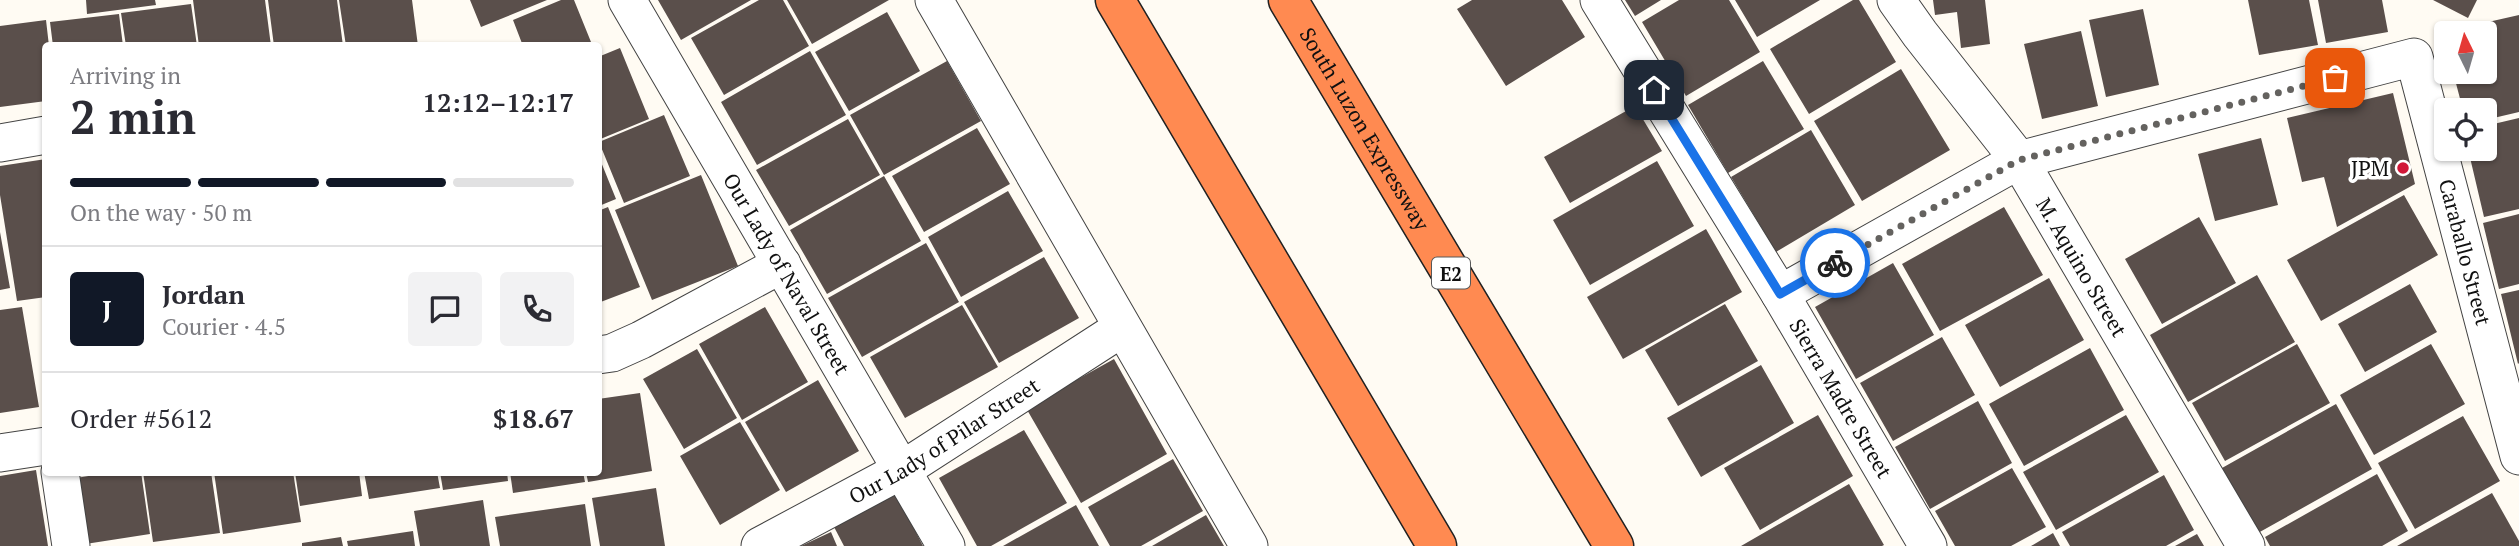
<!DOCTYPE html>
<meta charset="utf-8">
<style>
:root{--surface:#fff;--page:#f2f2f3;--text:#2b2b33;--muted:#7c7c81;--line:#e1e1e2;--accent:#111827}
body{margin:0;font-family:"PT Serif",serif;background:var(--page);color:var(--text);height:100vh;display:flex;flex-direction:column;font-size:26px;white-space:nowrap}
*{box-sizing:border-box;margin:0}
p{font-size:23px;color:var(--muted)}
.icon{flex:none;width:38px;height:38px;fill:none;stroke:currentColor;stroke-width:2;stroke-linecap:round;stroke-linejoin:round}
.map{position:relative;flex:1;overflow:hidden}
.panel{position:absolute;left:42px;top:42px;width:560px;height:434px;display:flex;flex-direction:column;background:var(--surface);border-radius:7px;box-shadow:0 2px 5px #0004}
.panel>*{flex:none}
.needle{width:46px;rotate:355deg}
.buttons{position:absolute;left:2434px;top:21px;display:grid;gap:14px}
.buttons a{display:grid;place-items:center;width:63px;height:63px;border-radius:7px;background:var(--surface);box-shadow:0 2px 5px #0004;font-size:35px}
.pin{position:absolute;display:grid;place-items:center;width:60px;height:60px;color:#fff;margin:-30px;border-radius:14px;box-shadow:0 4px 10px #0006}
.courier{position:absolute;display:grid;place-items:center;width:70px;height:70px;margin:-35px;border:5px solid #1a73e8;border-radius:50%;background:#fff;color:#222;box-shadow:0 2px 9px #0007}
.head em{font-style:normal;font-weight:800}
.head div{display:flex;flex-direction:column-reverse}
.head{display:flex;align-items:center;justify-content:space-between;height:119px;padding:0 28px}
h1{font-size:46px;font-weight:800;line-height:52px}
.bar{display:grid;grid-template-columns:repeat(4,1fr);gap:10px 7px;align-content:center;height:84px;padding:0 28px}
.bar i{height:9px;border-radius:5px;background:var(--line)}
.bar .current{background:var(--accent)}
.bar p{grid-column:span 4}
.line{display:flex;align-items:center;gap:18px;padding:0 28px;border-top:2px solid var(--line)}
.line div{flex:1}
.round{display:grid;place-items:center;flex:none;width:74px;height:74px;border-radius:7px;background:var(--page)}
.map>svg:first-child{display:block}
</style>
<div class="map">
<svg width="2519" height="546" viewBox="0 0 2519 546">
<rect width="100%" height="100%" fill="#fffbf3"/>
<path fill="#5a4f4b" d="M86 0H155L156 5 87 14Z
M193 0H265L271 46H199Z
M268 0H337L343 46H274Z
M339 0H412L418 46H346Z
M470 0H547L481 27Z
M561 0H574L591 42 582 46H523L513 20Z
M658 0H751L681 40Z
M759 0H783L809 46 724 95 691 38Z
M787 0H889L812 44Z
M1472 0H1562L1585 37 1506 86 1457 9Z
M1625 0H1661L1635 16Z
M1679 0H1729L1760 52 1686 96 1642 22Z
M1735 0H1820L1757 37Z
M1853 0H1859L1896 62 1809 114 1770 49Z
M1933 0H1985L1990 44 1961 48 1957 12 1935 15Z
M2248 0H2309L2318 45 2259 55Z
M2318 0H2382L2388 32 2326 43Z
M2433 0H2477L2468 18Z
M191 4 197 46H126L121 13Z
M2143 9 2159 85 2106 97 2089 20Z
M887 12 920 71 849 111 815 52Z
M119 14 123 46H53L50 22Z
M2519 15V112L2485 120V110H2463L2453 72H2485V33L2444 32Z
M46 20 49 46H46V101L0 107V26Z
M2081 31 2098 106 2042 119 2024 44Z
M620 48 649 119 598 140V57Z
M810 51 846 115 757 165 721 102Z
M947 61 981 121 884 175 850 115Z
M1763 61 1804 129 1728 173 1688 105Z
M1901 69 1950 150 1862 201 1814 121Z
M2393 93 2415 184 2337 227 2324 177 2302 182 2287 118Z
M1635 106 1662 151 1570 203 1544 157Z
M664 115 690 176 624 203 599 142Z
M2519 118V209L2484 217 2468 149H2485V126Z
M848 119 880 175 789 226 756 170Z
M977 128 1010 184 924 232 892 176Z
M1811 130 1855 205 1776 252 1731 177Z
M2261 138 2278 205 2215 221 2198 154Z
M599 157 616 199 599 206Z
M46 159V297L17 301 0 195V166Z
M1657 161 1694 226 1590 285 1553 220Z
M701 175 738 266 652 300 615 210Z
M884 176 921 241 827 294 790 230Z
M1008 191 1043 251 961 297 928 237Z
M2404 195 2438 255 2321 321 2287 260Z
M608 207 640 287 598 303V211Z
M2004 207 2043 275 1940 331 1902 264Z
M2519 214V284L2499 289 2483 223Z
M2199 217 2236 283 2162 324 2125 259Z
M1706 229 1742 292 1623 359 1587 297Z
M0 232 10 288 0 290Z
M926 243 959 302 862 357 828 298Z
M1044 257 1079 318 999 363 964 302Z
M1893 263 1934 335 1856 379 1815 307Z
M2257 275 2295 342 2188 402 2150 335Z
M2049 278 2084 340 2000 387 1965 325Z
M2410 284 2437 332 2365 372 2338 324Z
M2519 290V363L2518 364 2501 294Z
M1725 304 1758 361 1678 406 1645 350Z
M962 305 998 367 905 418 870 357Z
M22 307 39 407 0 413V310Z
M765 307 808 382 742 420 699 344Z
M1942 337 1975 395 1893 441 1860 383Z
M2297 344 2330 403 2225 461 2192 403Z
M2431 344 2465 404 2374 455 2340 395Z
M2090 348 2124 410 2024 466 1989 404Z
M697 349 737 418 684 449 643 379Z
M1114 359 1167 454 1081 503 1026 408Z
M1761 365 1794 423 1701 477 1667 418Z
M818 380 859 451 786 492 745 422Z
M640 393 652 471 588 482 586 472H598V399Z
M1978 401 2012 463 1930 509 1895 447Z
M2336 404 2372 469 2258 533 2222 468Z
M1818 415 1853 476 1760 530 1724 468Z
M2126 415 2159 472 2056 530 2023 472Z
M2463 416 2500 481 2415 529 2378 463Z
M740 422 780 490 720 525 680 456Z
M1024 430 1067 503 991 546H977L939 478Z
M1173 459 1203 511 1141 546H1110L1088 507Z
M2012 468 2046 527 2011 546H1955L1935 511Z
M36 470 48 546H0V476Z
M113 472H141L150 534 79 545 70 479Z
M143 472H211L220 533 153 542Z
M214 472H293L301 522 223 534Z
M295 472H359L362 496 300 506Z
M364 472H437L440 488 369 499Z
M440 472H507L508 481 443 490Z
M510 472H583L585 482 513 493Z
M2377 474 2408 531 2382 546H2270L2265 537Z
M2164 475 2194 530 2166 546H2070L2062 532Z
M1849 484 1884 545 1882 546H1741Z
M656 488 665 546H600L592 498Z
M896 493 923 546H844L833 525Z
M2492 493 2519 541V546H2397Z
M483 500 490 546H420L414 511Z
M585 504 591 546H500L495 517Z
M1076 505 1099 546H1003Z
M1206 515 1224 546H1152Z
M413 531 415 546H348L347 541Z
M831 532 837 546H801Z
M2053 533 2060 546H2031Z
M2197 534 2204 546H2175Z
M341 537 343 546H302V543Z"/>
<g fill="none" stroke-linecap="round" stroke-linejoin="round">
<g stroke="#434343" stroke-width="39">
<g id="street">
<path id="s1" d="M627 0 946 546"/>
<path d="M934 0 1249 546"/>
<path id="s2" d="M1599 0 1780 294 1928 546"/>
<path id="s3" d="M1896 0 1920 34 2019 160 2246 546"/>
<path d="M0 143 46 135"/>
<path id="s4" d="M1780 294 2019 160 2414 57 2519 456"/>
<path d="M598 355 612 353 641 340 782 264"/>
<path d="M0 453 46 446"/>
<path d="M60 472 71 546"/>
<path id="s5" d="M760 546 902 470 1122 328"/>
</g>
</g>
<g stroke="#212121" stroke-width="41">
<g id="highway">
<path d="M1115 0 1437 546"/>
<path id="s6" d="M1288 0 1614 546"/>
</g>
</g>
<use href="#street" stroke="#fff" stroke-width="37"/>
<use href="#highway" stroke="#ff8a51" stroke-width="38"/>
</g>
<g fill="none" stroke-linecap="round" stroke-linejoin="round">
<path stroke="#64625f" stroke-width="7" stroke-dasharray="0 12.6" d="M1835 263 2019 160 2335 78"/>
<path stroke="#1a73e8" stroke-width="9" d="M1654 90 1780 294 1835 263"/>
</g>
<circle fill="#d11738" stroke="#fff" stroke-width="2.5" cx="2403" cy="168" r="7"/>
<g text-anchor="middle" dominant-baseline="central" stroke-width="7" stroke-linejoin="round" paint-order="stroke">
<rect fill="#fff" stroke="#585858" stroke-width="2" x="1432" y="257.5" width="38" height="31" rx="5"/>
<g font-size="19" font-weight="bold" fill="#101010">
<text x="1451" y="273">E2</text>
</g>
<g font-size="21" fill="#101010" stroke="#fff">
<text stroke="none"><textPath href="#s6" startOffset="150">South Luzon Expressway</textPath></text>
<text stroke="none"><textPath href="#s4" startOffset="884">Caraballo Street</textPath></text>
<text stroke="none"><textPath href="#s3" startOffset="326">M. Aquino Street</textPath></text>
<text stroke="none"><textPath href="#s1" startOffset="317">Our Lady of Naval Street</textPath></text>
<text stroke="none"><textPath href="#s2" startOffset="466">Sierra Madre Street</textPath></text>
<text stroke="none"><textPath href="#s5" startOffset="212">Our Lady of Pilar Street</textPath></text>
</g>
<g font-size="21" fill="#101010" stroke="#fff" text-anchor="end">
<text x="2389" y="168">JPM</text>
</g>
</g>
</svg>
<div class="buttons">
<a><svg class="needle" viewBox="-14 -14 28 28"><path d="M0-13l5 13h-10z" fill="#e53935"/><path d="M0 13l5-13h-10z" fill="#7c7c81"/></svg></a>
<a><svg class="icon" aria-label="locate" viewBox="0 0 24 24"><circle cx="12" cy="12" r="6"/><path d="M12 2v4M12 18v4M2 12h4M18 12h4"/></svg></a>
</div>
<div class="pin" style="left:2335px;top:78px;background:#ea580c"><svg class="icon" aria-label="bag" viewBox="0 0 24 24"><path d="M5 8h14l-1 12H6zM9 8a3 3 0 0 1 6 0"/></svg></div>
<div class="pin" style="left:1654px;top:90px;background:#1f2937"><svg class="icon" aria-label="home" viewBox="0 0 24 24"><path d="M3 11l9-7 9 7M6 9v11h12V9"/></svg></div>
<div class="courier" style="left:1835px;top:263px"><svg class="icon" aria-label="bike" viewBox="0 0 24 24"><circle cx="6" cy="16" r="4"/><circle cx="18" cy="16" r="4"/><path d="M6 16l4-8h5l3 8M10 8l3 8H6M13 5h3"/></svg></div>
<section class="panel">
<div class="head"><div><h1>2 min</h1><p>Arriving in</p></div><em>12:12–12:17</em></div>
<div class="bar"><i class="current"></i><i class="current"></i><i class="current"></i><i></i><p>On the way · 50 m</p></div>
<div class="line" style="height:126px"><b class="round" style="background:var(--accent);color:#fff">J</b><div><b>Jordan</b><p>Courier · 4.5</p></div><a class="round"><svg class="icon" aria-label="chat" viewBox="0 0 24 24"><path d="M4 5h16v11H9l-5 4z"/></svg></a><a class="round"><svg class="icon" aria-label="phone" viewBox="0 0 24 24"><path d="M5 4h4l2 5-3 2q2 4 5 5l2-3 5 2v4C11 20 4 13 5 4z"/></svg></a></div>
<div class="line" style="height:91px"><div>Order #5612</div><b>$18.67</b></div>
</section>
</div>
